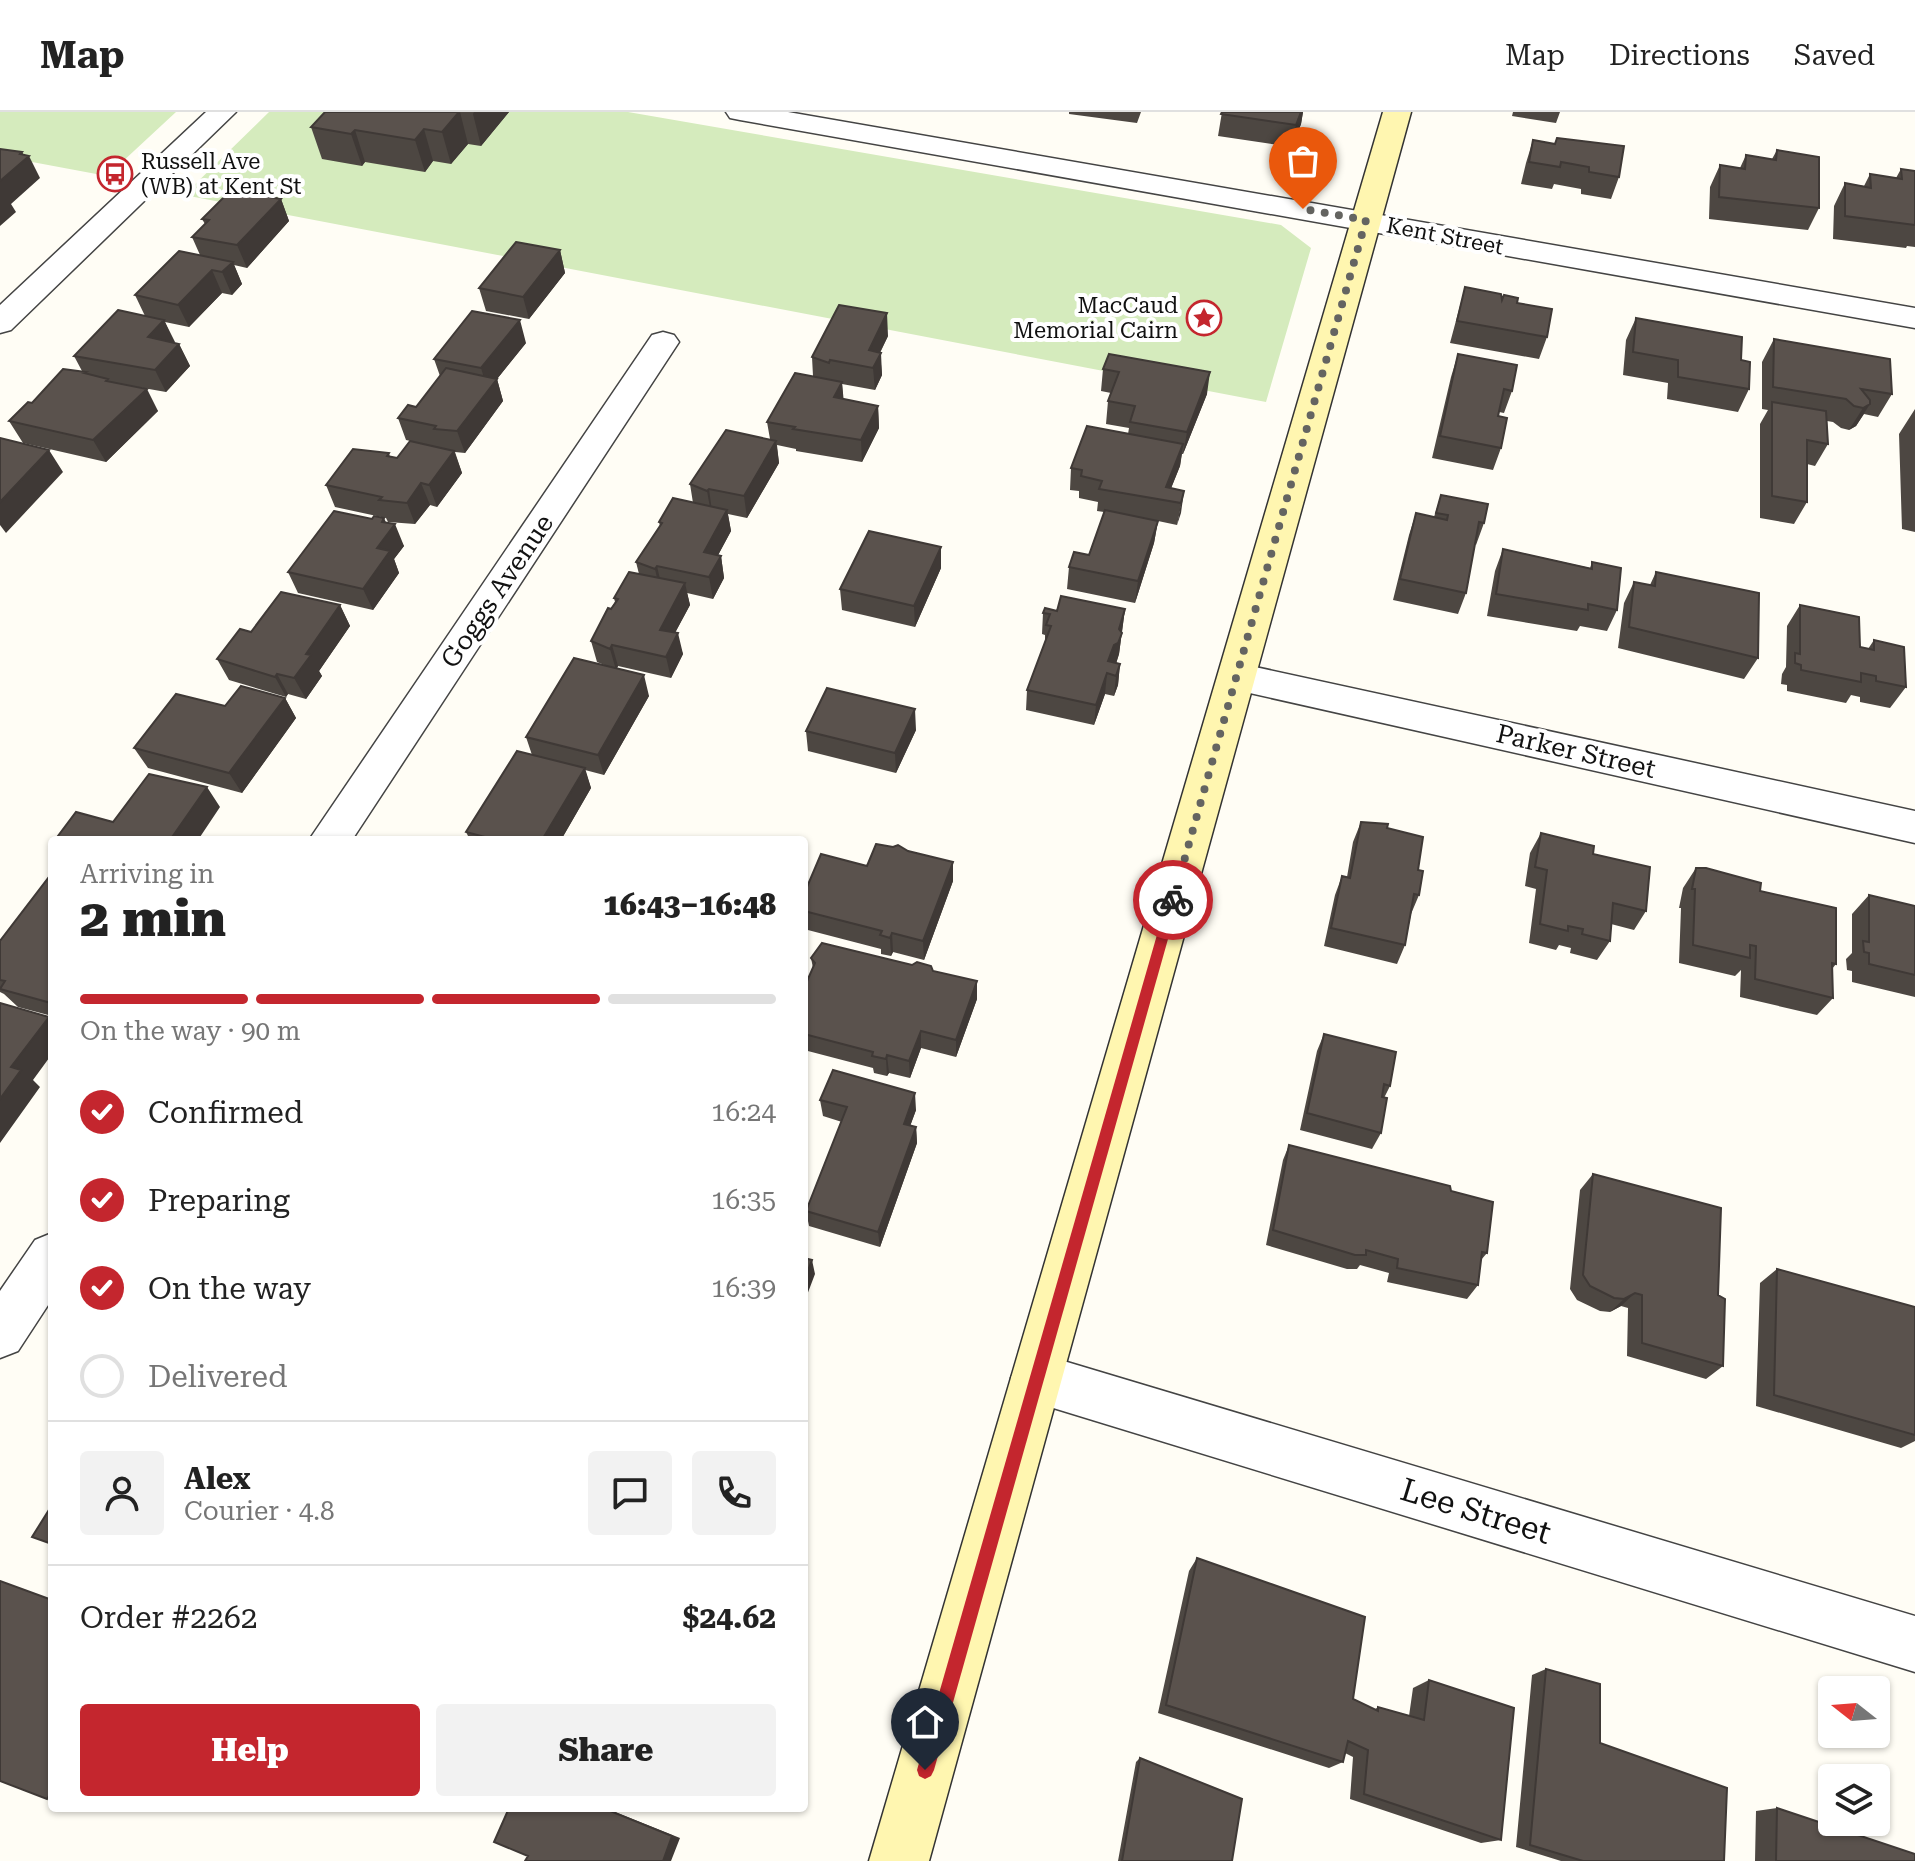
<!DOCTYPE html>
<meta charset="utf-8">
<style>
:root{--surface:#fff;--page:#f2f2f2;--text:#222;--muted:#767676;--line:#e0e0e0;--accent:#c4262e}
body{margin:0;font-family:"Roboto Serif",serif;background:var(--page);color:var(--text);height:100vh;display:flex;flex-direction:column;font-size:30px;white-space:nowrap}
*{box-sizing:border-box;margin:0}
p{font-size:26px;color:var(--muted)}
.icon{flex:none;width:44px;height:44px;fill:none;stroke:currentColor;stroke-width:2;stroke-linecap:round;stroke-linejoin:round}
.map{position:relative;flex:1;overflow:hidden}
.details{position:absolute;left:48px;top:724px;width:760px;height:976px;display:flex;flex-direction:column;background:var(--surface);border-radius:8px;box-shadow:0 2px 6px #0004}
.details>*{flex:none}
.needle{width:52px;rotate:287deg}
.tools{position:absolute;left:1818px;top:1564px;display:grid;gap:16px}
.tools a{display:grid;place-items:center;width:72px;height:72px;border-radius:8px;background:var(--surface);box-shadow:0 2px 6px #0004;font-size:40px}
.pin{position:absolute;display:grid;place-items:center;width:68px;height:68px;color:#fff;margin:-82px -34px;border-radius:50% 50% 50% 0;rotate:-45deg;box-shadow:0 0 8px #0007}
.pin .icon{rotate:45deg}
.courier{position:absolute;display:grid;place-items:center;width:80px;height:80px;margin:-40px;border:6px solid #c4262e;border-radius:50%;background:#fff;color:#222;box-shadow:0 2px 10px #0007}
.summary em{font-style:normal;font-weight:800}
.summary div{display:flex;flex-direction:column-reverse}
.summary{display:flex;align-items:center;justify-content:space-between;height:136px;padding:0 32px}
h1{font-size:52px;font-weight:800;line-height:60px}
.bar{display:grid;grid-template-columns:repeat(4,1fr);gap:12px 8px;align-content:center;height:96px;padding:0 32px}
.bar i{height:10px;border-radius:6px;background:var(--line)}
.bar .current{background:var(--accent)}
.bar p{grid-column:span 4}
.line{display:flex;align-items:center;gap:20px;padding:0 32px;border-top:2px solid var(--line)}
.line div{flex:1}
.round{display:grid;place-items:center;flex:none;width:84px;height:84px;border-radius:8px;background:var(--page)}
ol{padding:0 32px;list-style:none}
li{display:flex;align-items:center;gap:24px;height:88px}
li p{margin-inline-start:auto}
li .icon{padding:8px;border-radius:50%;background:var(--accent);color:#fff;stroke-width:4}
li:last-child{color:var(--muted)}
li i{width:44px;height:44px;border:4px solid var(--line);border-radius:50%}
.action{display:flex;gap:16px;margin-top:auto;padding:16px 32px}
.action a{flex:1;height:92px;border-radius:8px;background:var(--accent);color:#fff;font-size:32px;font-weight:800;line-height:92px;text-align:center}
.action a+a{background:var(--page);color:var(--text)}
header{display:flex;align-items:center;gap:48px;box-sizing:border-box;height:112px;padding:0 40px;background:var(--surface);border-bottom:2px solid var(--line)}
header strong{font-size:38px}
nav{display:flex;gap:44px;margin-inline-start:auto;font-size:28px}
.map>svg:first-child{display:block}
</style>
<header>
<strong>Map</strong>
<nav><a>Map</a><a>Directions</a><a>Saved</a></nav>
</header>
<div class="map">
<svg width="1915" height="1749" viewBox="0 0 1915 1749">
<rect width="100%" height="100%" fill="#fffdf5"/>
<path fill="#d5ebbd" d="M0 0H176L107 64 0 44Z
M269 0H628L1281 113 1311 136 1266 290 184 83Z"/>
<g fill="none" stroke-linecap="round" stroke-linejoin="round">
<g stroke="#444" stroke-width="3">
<path id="street" d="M206 0H236L11 218 0 221V193Z
M726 0H788L1915 196V216L740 8 730 6Z
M663 220 674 223 679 230 352 728H309L652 223Z
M1237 551 1915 699V731L1223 575 1218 565 1223 555Z
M52 1121V1187L18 1239 0 1246V1179L35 1128Z
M1037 1241 1915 1504V1560L1037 1291 1019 1284 1011 1266 1019 1248Z"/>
</g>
<g stroke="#333" stroke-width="3">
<path id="secondary" d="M1383 0H1411L929 1749H869Z"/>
</g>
<use href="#street" fill="#fff" fill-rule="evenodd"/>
<use href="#secondary" fill="#fff6b0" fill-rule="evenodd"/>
</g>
<path fill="#4d4742" d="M325 0H509L481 34 468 32 451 52 433 49 425 60 365 50 362 54 322 47 311 15Z
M1069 0H1141L1137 11 1069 2Z
M1222 0H1303L1301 12 1292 35 1218 24Z
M1513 0H1560L1556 11 1512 4Z
M1533 28 1619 65 1611 87 1581 82V77L1554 72 1552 77 1521 72 1526 51Z
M1777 38 1819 96 1808 118 1709 107 1710 75 1720 53 1740 56 1746 43 1772 47Z
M1901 57 1915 59V135L1907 134 1906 136 1833 127 1834 94 1845 71 1864 74 1870 62 1896 66Z
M281 87 289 109 247 156 234 153 242 172 232 183 222 181 189 215 165 210 174 231 179 232 190 254 166 280 132 274 158 299 106 350 23 331 9 309 32 291 82 259 74 244 145 204 135 183 200 143 192 125 205 112 202 107Z
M560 138 565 161 529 207 486 199 479 176Z
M1465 175 1502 188 1517 191 1547 225 1539 247 1450 231Z
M1636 206 1741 248 1749 277 1738 300 1667 287 1668 271 1623 263 1626 228Z
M888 224 880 241 882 263 875 278 842 272 843 287 878 294 879 316 862 350 796 339V337L777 333 779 351 747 406 728 402 731 419 718 443 721 444 724 466 713 487 687 481 690 493 675 521 683 542 671 566 618 554 617 556 649 584 604 663 585 658 591 676 561 728H470L466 720 532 643 526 625 607 554 597 550 591 529 615 490 614 486 639 462 636 450 660 414 659 410 693 391 690 372 770 327 767 310 813 264 812 245Z
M1774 227 1892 282 1878 305 1864 302 1856 314 1849 318 1841 316 1833 310 1827 309 1828 332 1815 354 1807 352V390L1794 412 1760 406V312L1768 298 1762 297V250Z
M526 231 497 267 503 289 465 341 455 340 462 361 437 395 430 393 415 412 388 410 386 406 335 395 326 373 389 341 390 345 397 346 441 336 406 328 398 306 416 295 440 264 434 247Z
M1109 242 1207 282 1183 342H1182L1180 354 1171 376 1184 379 1177 413 1158 409 1154 431 1135 491 1067 477 1069 455 1089 443 1104 400 1097 399 1098 390 1079 386V379L1070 378 1071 356 1128 322 1129 316 1106 312 1108 289 1111 281 1101 279 1103 257Z
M1458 242 1512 279 1504 301 1499 300 1498 304 1501 336 1493 358 1432 346 1451 265Z
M1915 297V420L1902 417 1899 322Z
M1441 383 1484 411 1476 433 1475 432 1466 481 1458 502 1393 488 1409 423 1416 401 1434 405Z
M386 410 404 434 394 447 399 461 373 498 298 481 288 460Z
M941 435V456L915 515 842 498 840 477Z
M1503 437 1590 456 1592 450 1617 498 1607 519 1580 514 1577 519 1487 504 1495 459Z
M1656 460 1758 546 1744 567 1618 536 1624 491 1634 470 1650 473Z
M340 493 350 514 319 559 322 564 306 587 288 582 286 585 229 568 217 547 251 520Z
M1800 493 1860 535 1868 537 1874 528 1906 575 1890 596 1860 590V585L1851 583 1846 591 1787 579V573L1781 572 1782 562 1786 555 1787 514Z
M1125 497 1119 542 1116 551 1120 552 1118 573 1114 584 1105 582 1094 613 1026 598 1027 578 1045 530V523L1042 522 1043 501 1057 499Z
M285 586 296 606 242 681 148 656 134 636 225 594Z
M916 618 896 661 808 639 806 619Z
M1361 710 1387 716 1418 758 1419 783 1411 802 1405 833 1397 852 1324 834 1335 783 1342 764 1347 765 1353 730Z
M1541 721 1593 742 1646 799 1634 818 1611 812 1610 829 1597 848 1570 841 1571 836 1559 833 1556 838 1529 831 1536 777 1525 774 1530 741Z
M867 754 953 769 924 848 893 840 891 844 881 842V837L804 817V782Z
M1696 756 1760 779 1836 852 1832 857 1833 886 1817 903 1740 885 1741 858 1735 864 1679 851 1681 796H1679L1683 776Z
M52 761V904L18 895 4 882 0 880V829Z
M1869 783 1915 794V885L1852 870V859L1847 858 1846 847 1852 841V802Z
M811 846 933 859 977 887 956 945 921 936 910 966 889 961 887 964 874 961 873 956 804 938V876L813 856Z
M1324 922 1390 974 1384 986 1381 1021 1372 1037 1300 1018 1317 939Z
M820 988 916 998 910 1014 916 1015 917 1031 880 1135 809 1114 806 1099 842 1010 823 1004Z
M1289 1033 1451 1079 1487 1141 1481 1148 1478 1173 1467 1187 1387 1170 1389 1161 1360 1153 1357 1157H1347L1266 1133 1283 1048Z
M1593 1062 1718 1183 1723 1254 1706 1267 1627 1244 1628 1196 1621 1194 1610 1200 1600 1199 1577 1188 1570 1177 1580 1078Z
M1777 1157 1915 1195V1329L1901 1336 1756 1294 1760 1171Z
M1197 1446 1353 1587 1374 1598 1378 1595 1409 1604 1413 1576 1429 1568 1501 1728 1481 1731 1350 1687 1353 1645 1345 1641 1343 1650 1329 1656 1158 1601 1189 1459Z
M1546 1557 1600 1631 1724 1749H1561L1516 1735 1532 1563Z
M1140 1646 1232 1749H1118L1136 1650Z
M1777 1696 1915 1749H1755L1756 1699Z"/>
<path fill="#3f3936" d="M460 0 468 32 451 52 442 20Z
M474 0H509L481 34 473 2Z
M1301 0H1303L1301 12 1292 35 1296 13Z
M424 17 433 49 425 60 415 28Z
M355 18 365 50 362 54 351 22Z
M22 40 26 47 29 44 40 66 11 92 16 100 0 114V69Z
M281 87 289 109 247 156 237 133Z
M560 138 565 161 529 207 523 185Z
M233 150 242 172 232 183 222 160Z
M212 158 222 181 189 215 178 193Z
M887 201 888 224 872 256 869 238Z
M164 208 175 230 159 247 148 225Z
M520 208 526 231 497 267 503 289 465 341 457 319 488 279 481 256Z
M179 232 190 254 166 280 155 258Z
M881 241 882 263 875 278 873 256Z
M1210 260 1207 282 1183 342 1187 320Z
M842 270 844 292 834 285Z
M147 277 158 299 106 350 93 328Z
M1870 292 1856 314 1849 318 1863 296Z
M878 294 879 316 862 350 861 328Z
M776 329 779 351 747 406 744 384Z
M1183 332 1180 354 1166 389V375Z
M49 338 63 360 6 421 0 413V390Z
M454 339 462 361 437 395 429 373Z
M421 371 430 393 415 412 407 391Z
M709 377 712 399 711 401 707 379Z
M1184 379 1181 401 1177 413 1181 391Z
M727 398 731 419 708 462 704 440Z
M384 406 390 419 395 412 404 434 394 447 399 461 373 498 363 477 377 436 382 410Z
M1158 409 1154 431 1135 491 1138 469Z
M941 435V456L915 515 914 494Z
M721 444 724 466 713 487 709 465Z
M657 454 662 476 660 479 655 457Z
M685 471 690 493 665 539 660 518Z
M340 493 350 514 319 559 322 564 306 587 294 566 306 542Z
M1125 497 1119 542 1116 552 1108 549Z
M678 521 683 542 671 566 666 545Z
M612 533 618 554 616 558 610 537Z
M1120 552 1118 573 1114 584 1116 564Z
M1107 561 1105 582 1094 613 1096 593Z
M277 562 288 582 286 585 275 565Z
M644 563 649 584 604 663 598 643Z
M285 586 296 606 242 681 229 661Z
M915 597 916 618 896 661 895 641Z
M585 656 591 676 561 728H542Z
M207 675 220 695 198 728H170Z
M953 750V769L924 848 923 829Z
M892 821 893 840 891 844 890 826Z
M977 869V887L956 945V928Z
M49 905 52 908V942L33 968 40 975 0 1031V987L11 955Z
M921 919V936L910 966 909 949Z
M887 943 889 961 887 964 886 947Z
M915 981 916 998 905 1028 904 1012Z
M916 1015 917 1031 880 1135 878 1120Z
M812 1148 815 1162 804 1191V1169Z
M1635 1181 1621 1194 1610 1200 1624 1187Z
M605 1696 680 1726 671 1749H663Z"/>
<path fill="#5a524d" stroke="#3f3936" stroke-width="2" d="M325 0H459L442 20 424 17 415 28 355 18 351 22 311 15Z
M1222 0H1301L1296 13 1221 2Z
M1557 26 1624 34 1619 65 1589 60V55L1561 50 1560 55 1529 50 1533 28 1555 32Z
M0 37 22 40 20 42 29 44 0 69Z
M1777 38 1819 45V96L1719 85 1720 53 1745 57 1746 43 1776 48Z
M1901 57 1915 59V113L1845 104V71L1871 76 1870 62 1902 67Z
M231 78 281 87 237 133 192 125 209 108 202 107Z
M516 130 560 138 523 185 479 176Z
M179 139 233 150 222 160 212 158 178 193 135 183Z
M1465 175 1501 182 1502 188 1504 183 1518 186 1517 191 1552 197 1547 225 1457 209Z
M839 193 887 201 869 238 881 241 873 256 830 248 829 251 812 245Z
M118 198 164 208 148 225 179 232 155 258 74 244Z
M472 199 520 208 481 256 434 247Z
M1636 206 1742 225 1741 248 1750 250 1749 277 1678 265V248L1633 240Z
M1774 227 1890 247 1892 282 1861 277 1870 288V292L1863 296 1854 294 1846 287 1773 275Z
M1109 242 1210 260 1187 320 1130 310 1135 294 1108 289 1119 260 1103 257Z
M1458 242 1517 253 1512 279 1504 277 1498 304 1507 306 1501 336 1440 324Z
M446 256 497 267 457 319 434 317 436 314 398 306 408 293 416 295Z
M63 257 86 260 84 261 108 267 106 269 147 277 93 328 9 309 28 290 32 291Z
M795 261 842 270 834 285 878 294 861 328 793 317 795 315 767 310Z
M1772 290 1826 299 1828 332 1807 328V390L1772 384Z
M1087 314 1183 332 1166 375 1184 379 1181 391 1099 377 1102 369 1081 364 1082 358 1071 356Z
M726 318 776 329 744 384 709 377 707 379 690 372Z
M0 326 49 338 0 390Z
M410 329 454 339 429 373 421 371 407 391 379 388 382 385 326 373 353 337 389 341 387 344 397 346Z
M1441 383 1488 392 1484 411 1479 410 1466 481 1400 467 1416 401 1447 408 1448 403 1436 401Z
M673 386 727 398 704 440 721 444 709 465 657 454 655 457 636 450 662 411 659 410Z
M1105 398 1158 409 1138 469 1069 455 1074 440 1089 443Z
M334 399 372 407 374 404 384 406 382 410 395 412 377 436 390 439 363 477 288 460Z
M869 419 941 435 914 494 840 477Z
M1503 437 1592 457V450L1621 456 1617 498 1588 492V498L1496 482Z
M629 460 685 471 660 518 678 521 666 545 612 533 610 537 591 529 608 496 611 497 618 487 614 486Z
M1656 460 1759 481 1758 546 1629 515 1634 470 1655 474Z
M281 480 340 493 306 542 311 543 294 566 277 562 275 565 217 547 240 517 251 520Z
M1061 484 1125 497 1119 517 1122 521 1118 531 1114 533 1108 549 1120 552 1116 564 1107 561 1096 593 1027 578 1051 514 1046 513 1050 502 1043 501 1045 496 1057 499Z
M1800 493 1859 505 1860 535 1874 538V528L1904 535 1906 575 1876 569V564L1861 561V570L1801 558V553L1795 551V541L1800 542Z
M574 546 644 563 598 643 526 625Z
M241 574 285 586 229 661 134 636 176 582 225 594Z
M827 576 915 597 895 641 806 619Z
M517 639 585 656 542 728H496L466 720Z
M149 662 207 675 170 728H55L76 700 113 710Z
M1361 710 1388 712 1387 716 1423 725 1418 758 1423 759 1419 783 1414 782 1405 833 1331 816 1342 764 1350 766Z
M1541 721 1594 734 1593 742 1650 755 1646 799 1613 791 1610 829 1582 822 1583 817 1568 814V819L1540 812 1547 758 1535 755Z
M876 732 893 735 898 733 908 739 953 750 923 829 892 821 890 826 880 823 882 819 804 799V782L821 742 867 754Z
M1696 756H1706L1761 771 1760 779 1836 796V852L1832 851 1833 886 1755 867 1756 834 1750 833V846L1693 833 1695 777H1692Z
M52 761V889L51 891 0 877 5 869 0 868V829Z
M1869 783 1915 794V863L1869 852V841L1864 840 1863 829 1869 830Z
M822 831 912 853 917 850 931 854 933 859 977 869 956 928 921 919 909 949 887 943 886 947 872 944 873 940 804 922V876L815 851 811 846Z
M0 891 49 905 11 955 21 958 0 987Z
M1324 922 1396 940 1390 974 1384 972 1382 985 1387 986 1381 1021 1307 1001Z
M833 958 915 981 904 1012 916 1015 878 1120 806 1099 847 995 820 988Z
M1289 1033 1450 1074 1451 1079 1493 1090 1487 1141 1482 1140 1478 1173 1397 1156 1398 1147 1366 1138V1143H1355L1273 1118Z
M1593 1062 1721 1096 1718 1183 1725 1187 1723 1254 1642 1231V1183L1635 1181 1624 1187 1614 1186 1590 1174 1583 1163Z
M804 1146 812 1148 804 1169Z
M1777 1157 1915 1195V1323L1774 1283Z
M52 1393V1432L32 1425Z
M1197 1446 1365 1505 1353 1587 1378 1599V1595L1424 1608 1429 1568 1514 1596 1501 1728 1364 1682 1368 1638 1348 1629 1343 1650 1166 1593Z
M0 1469 52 1488V1679L47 1687 0 1669Z
M1546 1557 1600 1572V1631L1727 1676 1724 1749H1583L1530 1733Z
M1140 1646 1242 1687 1232 1749H1122Z
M509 1696H603L672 1724 663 1749H525L528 1744 494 1730Z
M1777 1696 1915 1742V1749H1776Z"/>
<path fill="#c4262e" d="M1173 783 1179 788 934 1658 931 1664 925 1667 919 1664 917 1658 1167 788Z"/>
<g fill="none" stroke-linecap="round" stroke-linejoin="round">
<path stroke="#646461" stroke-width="8" stroke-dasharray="0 14.4" d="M1173 788 1366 108 1303 97"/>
</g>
<defs>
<g id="bus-ring" transform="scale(1.8)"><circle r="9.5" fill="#fff" stroke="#c4262e" stroke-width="1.5"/><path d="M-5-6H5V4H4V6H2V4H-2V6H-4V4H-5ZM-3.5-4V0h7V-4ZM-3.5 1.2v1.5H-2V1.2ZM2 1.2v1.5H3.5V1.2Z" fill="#c4262e"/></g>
<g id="sight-ring" transform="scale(1.8)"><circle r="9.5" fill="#fff" stroke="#c4262e" stroke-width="1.5"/><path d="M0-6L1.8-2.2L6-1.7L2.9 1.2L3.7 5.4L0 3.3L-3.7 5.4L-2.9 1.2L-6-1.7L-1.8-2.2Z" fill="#c4262e"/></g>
</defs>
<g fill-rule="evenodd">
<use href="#bus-ring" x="115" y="62"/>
<use href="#sight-ring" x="1204" y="206"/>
</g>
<g text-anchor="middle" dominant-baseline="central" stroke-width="8" stroke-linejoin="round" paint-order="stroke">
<g font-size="22" fill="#111" stroke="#fff" text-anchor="start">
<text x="141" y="49">Russell Ave<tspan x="141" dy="25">(WB) at Kent St</tspan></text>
<text x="1178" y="193" text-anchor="end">MacCaud<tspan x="1178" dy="25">Memorial Cairn</tspan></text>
</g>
<g font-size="22" fill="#111" stroke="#fff">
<text transform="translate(1445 124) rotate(11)">Kent Street</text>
</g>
<g font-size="26" fill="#111" stroke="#fff">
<text transform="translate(497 479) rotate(-56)">Goggs Avenue</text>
<text transform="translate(1576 639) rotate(13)">Parker Street</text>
</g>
<g font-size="32" fill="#111" stroke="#fff">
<text transform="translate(1476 1399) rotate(17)">Lee Street</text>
</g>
</g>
</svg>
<div class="tools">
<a><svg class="needle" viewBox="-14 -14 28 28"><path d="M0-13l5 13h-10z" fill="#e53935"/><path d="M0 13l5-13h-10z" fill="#767676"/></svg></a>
<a><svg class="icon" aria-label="layers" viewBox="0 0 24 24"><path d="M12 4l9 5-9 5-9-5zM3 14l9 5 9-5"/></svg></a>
</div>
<div class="pin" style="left:1303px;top:97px;background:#ea580c"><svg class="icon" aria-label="bag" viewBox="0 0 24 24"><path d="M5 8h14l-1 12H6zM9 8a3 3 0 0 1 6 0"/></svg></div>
<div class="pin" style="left:925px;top:1658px;background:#1f2937"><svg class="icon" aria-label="home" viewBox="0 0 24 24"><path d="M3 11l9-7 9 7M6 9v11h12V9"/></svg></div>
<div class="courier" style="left:1173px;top:788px"><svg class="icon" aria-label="bike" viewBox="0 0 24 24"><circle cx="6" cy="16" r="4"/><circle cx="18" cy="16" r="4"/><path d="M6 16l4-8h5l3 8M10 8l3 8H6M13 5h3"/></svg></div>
<section class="details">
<div class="summary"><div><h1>2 min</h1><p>Arriving in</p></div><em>16:43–16:48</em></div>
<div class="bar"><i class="current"></i><i class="current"></i><i class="current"></i><i></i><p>On the way · 90 m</p></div>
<ol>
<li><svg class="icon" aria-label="check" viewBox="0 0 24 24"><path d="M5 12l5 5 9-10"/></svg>Confirmed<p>16:24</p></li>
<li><svg class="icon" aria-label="check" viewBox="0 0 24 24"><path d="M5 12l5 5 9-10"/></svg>Preparing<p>16:35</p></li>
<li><svg class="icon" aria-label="check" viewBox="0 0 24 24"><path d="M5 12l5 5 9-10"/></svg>On the way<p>16:39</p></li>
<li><i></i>Delivered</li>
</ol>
<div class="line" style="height:144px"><a class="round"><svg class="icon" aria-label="person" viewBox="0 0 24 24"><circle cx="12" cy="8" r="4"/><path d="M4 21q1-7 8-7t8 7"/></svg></a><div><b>Alex</b><p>Courier · 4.8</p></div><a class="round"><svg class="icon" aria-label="chat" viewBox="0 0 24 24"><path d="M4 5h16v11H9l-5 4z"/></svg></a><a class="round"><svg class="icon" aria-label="phone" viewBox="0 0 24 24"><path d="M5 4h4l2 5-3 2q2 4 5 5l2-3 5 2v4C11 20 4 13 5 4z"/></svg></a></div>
<div class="line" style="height:104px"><div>Order #2262</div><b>$24.62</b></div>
<div class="action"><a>Help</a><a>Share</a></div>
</section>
</div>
